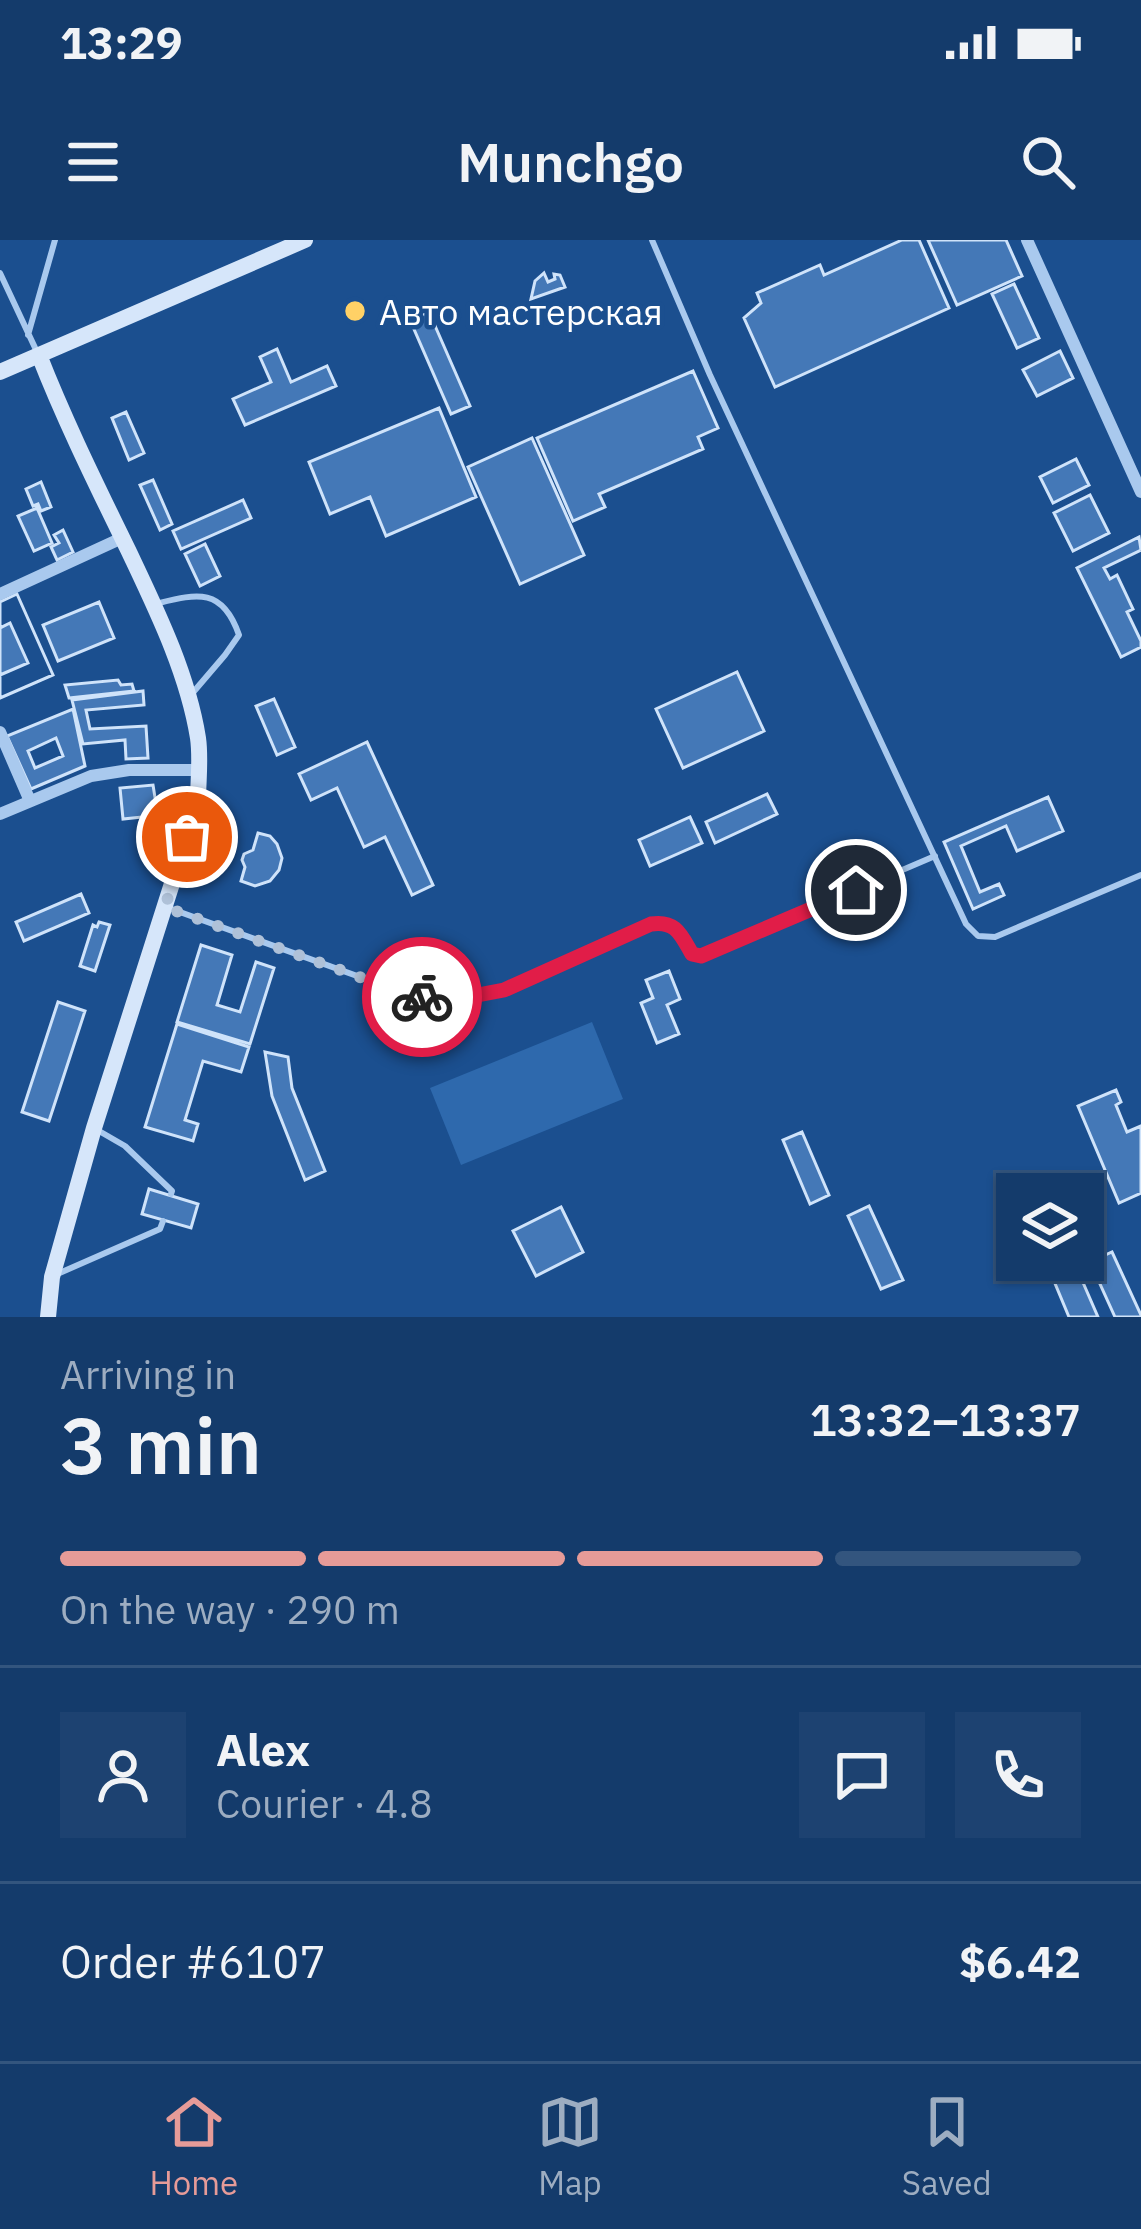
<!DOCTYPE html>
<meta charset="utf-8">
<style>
:root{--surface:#143b6b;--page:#1d4271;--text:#f1f3f6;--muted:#9dadc1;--line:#33557e;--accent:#e69b98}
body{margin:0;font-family:"IBM Plex Sans",sans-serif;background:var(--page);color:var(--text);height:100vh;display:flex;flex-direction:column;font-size:45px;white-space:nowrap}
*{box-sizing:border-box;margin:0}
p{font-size:39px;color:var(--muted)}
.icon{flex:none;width:66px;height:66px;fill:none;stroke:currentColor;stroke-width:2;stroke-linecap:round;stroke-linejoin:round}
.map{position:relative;height:1077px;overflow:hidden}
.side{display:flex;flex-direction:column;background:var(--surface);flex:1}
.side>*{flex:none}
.buttons{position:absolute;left:996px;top:933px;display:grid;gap:24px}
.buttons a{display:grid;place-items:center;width:108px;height:108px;border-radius:0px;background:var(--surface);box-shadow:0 3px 9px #0004,0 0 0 3px var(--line);font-size:60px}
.pin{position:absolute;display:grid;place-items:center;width:102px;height:102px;color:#fff;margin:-51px;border:6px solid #fff;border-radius:50%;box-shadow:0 3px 12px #0007}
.courier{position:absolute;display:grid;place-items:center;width:120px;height:120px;margin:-60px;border:9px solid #e11d48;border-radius:50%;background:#fff;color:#222;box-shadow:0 3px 15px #0007}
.head em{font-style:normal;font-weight:600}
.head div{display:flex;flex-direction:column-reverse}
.head{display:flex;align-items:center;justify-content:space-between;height:204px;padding:0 60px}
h1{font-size:78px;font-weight:600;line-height:90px}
.bar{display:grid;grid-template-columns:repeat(4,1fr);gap:18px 12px;align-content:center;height:144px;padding:0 60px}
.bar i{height:15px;border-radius:9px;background:var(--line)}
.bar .current{background:var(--accent)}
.bar p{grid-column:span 4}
.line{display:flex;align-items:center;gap:30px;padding:0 60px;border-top:3px solid var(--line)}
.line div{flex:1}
.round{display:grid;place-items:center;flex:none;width:126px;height:126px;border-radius:0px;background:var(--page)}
.status{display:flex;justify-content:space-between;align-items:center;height:84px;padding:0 60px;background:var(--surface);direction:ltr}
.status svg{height:33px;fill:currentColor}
header{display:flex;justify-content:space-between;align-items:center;height:156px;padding:0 60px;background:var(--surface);font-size:54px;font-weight:600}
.tabs{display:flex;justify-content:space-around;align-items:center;height:168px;border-top:3px solid var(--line);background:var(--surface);font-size:33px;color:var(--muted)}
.tabs a{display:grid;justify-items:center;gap:6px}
.tabs .current{color:var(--accent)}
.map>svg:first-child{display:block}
</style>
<div class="status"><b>13:29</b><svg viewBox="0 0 49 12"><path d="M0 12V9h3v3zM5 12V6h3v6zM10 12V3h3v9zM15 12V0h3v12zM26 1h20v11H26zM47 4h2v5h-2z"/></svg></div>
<header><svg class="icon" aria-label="menu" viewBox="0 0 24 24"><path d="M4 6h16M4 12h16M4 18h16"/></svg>Munchgo<svg class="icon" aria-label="search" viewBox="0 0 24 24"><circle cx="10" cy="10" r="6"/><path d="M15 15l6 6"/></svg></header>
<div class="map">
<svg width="1141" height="1077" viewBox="0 0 1141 1077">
<rect width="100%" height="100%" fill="#1b4f8f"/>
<path fill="#2e69ad" d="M592 782 623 859 461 925 430 848Z"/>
<path fill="#4478b7" stroke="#cfe3fa" stroke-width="3" fill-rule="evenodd" d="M902 0H919L949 68 775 147 744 78 761 63 757 53 820 25 824 35Z
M928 0H1006L1022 36 957 65Z
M544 33 548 42 555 39 554 34 560 35 565 47 531 59 535 41Z
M1014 44 1039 98 1017 108 992 54Z
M429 72 470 166 451 174 410 80Z
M277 109 291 142 327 126 336 146 245 185 233 159 271 142 260 117Z
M1060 111 1073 138 1037 156 1023 130Z
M693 131 718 188 698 197 703 209 599 254 605 267 573 281 537 198Z
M439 168 476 257 386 296 370 257 330 274 309 222Z
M126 172 144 213 129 220 112 178Z
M532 198 584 315 520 344 468 227Z
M1076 219 1089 245 1053 263 1040 237Z
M153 240 172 284 160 290 140 245Z
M41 242 51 267 41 271 38 264 33 266 26 249Z
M1090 255 1109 293 1073 311 1054 273Z
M243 260 251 278 181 309 173 291Z
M37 268 52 303 34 311 18 276Z
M63 290 73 312 57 320 51 307 59 303 54 295Z
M1139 297 1141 310 1104 328 1110 339 1117 335 1133 369 1127 372 1141 401V407L1121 417 1077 328Z
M205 304 220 336 200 346 185 314Z
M17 354 53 435 0 458V435L28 423 10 383 0 388V362Z
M17 354 53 435 0 458V362Z
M99 362 114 398 58 421 43 385Z
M737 432 764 491 683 528 656 469Z
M118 440 121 445 132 444 134 451 69 458 65 445Z
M143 451 144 465 86 470 90 489 146 486 148 518 126 519 125 500 83 504 72 460Z
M274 459 295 507 277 515 256 466Z
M73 469 85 526 31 549 7 496ZM56 498 63 516 35 528 28 511Z
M367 502 433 645 412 655 385 597 364 607 337 548 311 560 299 534Z
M153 545 158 576 154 580 142 577 123 579 120 548Z
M767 554 777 574 715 603 706 582Z
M1048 557 1063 591 1017 611 1006 586 961 606 980 652 999 644 1004 655 973 669 944 602Z
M690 577 702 603 650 626 639 600Z
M258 593 270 596 277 604 282 618 279 630 270 641 255 646 241 641 245 627 242 620 244 614 253 610Z
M81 654 89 673 24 701 16 682Z
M99 682 110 685 95 731 80 726 93 685 97 687Z
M201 705 232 715 217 765 240 772 256 722 274 728 250 804 177 782Z
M669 731 680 759 667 765 679 794 657 803 641 763 653 758 646 740Z
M58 762 85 771 49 881 22 872Z
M177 784 249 807 241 832 203 821 185 880 198 884 193 901 145 887Z
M265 812 288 817 292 848 325 931 305 940 272 856Z
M1116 850 1121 862 1116 865 1127 892 1141 886V953L1119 963 1078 866Z
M802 892 829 955 810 964 783 900Z
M149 949 198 964 191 988 142 974Z
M869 966 903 1040 881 1049 848 976Z
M561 967 583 1012 536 1036 513 991Z
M1112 1012 1141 1075V1077H1115L1090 1022Z
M1078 1031 1098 1077H1069L1054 1041Z"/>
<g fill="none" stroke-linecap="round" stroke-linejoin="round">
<path stroke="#a9c9ee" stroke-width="6" d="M652 0 710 135 966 684 978 696 995 697 1141 635
M0 33 37 112
M28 95 55 0
M155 364C196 354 222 346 239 395L225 415 190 456
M166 667 407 754 445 761 504 750 651 684C676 680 681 695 692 714L701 716 935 616
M99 891 125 906 172 951 171 954
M55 1035 160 989 163 981"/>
<path stroke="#a9c9ee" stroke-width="12" d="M1027 0 1141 252
M0 354 122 298
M0 492 30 561
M0 574 91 536 129 530H198"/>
<path stroke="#d6e6fa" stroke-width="16" d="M39 115C66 184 99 250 131 316 158 373 188 435 198 498 201 519 198 541 198 562L94 888 52 1037 48 1077
M0 132 305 0"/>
</g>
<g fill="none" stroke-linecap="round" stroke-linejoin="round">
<path stroke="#afc1d8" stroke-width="12" stroke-dasharray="0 21.6" d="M187 597 165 667 407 754 422 757"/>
<path stroke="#e11d48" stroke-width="15" d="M422 757 446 761 504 750 651 684C676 680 681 695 692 714L701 716 856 650"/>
</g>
<circle fill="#ffd166" stroke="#1b4f8f" stroke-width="4.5" cx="355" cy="71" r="12"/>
<g text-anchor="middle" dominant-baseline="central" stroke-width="9" stroke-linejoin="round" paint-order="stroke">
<g font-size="36" fill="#fff" stroke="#1b4f8f" text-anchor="start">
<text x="379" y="71">Авто мастерская</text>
</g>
</g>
</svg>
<div class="buttons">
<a><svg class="icon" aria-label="layers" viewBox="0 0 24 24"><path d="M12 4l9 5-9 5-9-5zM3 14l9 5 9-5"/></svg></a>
</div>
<div class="pin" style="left:187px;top:597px;background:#ea580c"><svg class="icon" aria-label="bag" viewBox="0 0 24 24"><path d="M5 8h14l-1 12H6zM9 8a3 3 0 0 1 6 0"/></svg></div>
<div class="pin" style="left:856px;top:650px;background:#1f2937"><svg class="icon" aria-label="home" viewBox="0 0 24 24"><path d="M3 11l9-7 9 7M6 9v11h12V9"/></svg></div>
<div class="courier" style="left:422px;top:757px"><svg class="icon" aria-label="bike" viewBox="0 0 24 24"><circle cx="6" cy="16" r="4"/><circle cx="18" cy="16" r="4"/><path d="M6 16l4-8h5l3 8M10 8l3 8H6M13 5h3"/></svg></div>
</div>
<section class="side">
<div class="head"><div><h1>3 min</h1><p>Arriving in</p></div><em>13:32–13:37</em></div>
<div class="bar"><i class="current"></i><i class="current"></i><i class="current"></i><i></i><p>On the way · 290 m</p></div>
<div class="line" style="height:216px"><a class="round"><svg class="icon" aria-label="person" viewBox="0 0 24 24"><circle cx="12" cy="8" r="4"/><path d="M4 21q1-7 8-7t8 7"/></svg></a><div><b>Alex</b><p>Courier · 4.8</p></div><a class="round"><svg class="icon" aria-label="chat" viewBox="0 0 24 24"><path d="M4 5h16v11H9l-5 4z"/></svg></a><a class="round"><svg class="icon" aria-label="phone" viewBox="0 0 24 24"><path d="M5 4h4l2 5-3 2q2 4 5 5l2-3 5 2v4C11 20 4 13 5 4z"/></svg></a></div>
<div class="line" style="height:156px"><div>Order #6107</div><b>$6.42</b></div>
</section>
<nav class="tabs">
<a class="current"><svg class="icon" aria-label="home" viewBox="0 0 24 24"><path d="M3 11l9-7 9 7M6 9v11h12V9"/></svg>Home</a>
<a><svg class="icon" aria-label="map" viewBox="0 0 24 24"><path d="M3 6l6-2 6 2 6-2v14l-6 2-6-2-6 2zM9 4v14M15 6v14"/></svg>Map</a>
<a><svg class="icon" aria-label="saved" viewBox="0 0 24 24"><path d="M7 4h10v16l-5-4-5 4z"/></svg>Saved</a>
</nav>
